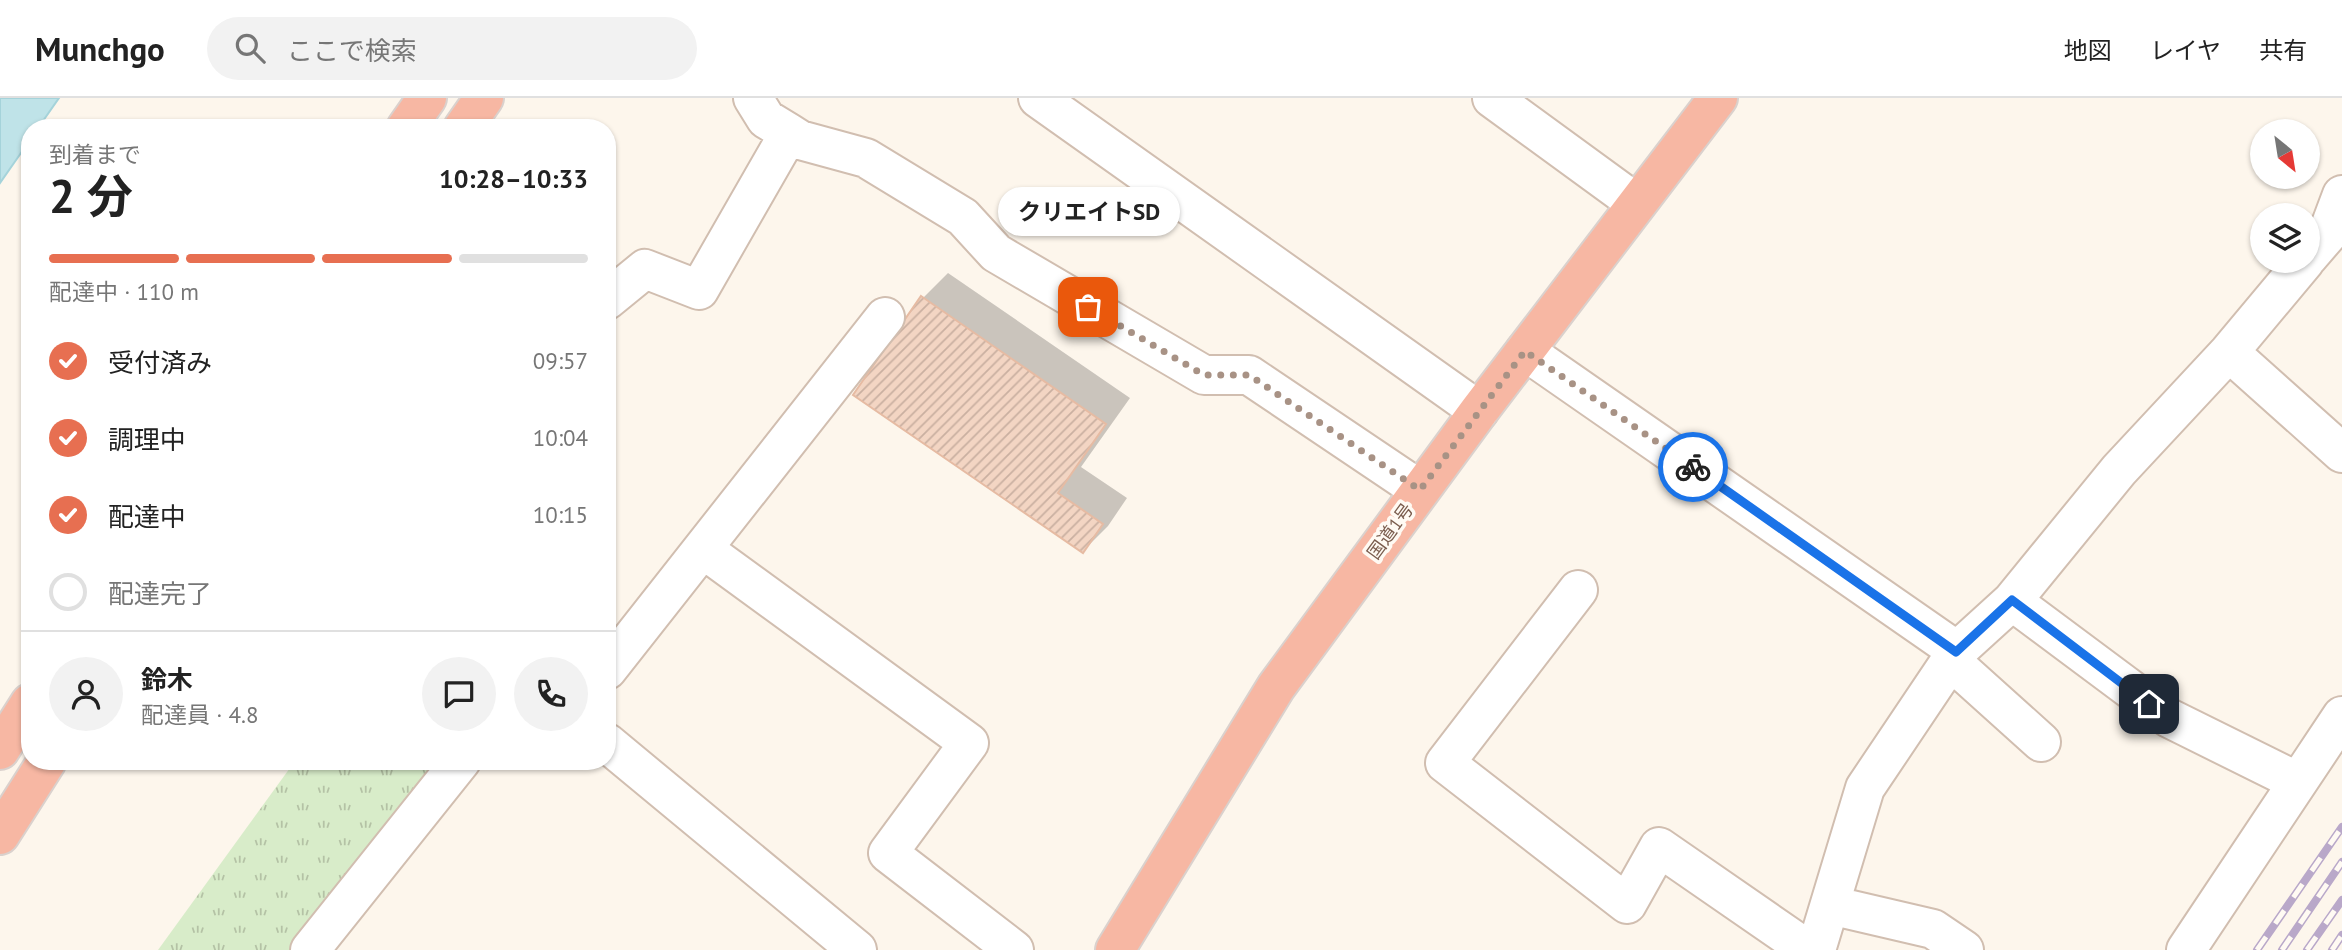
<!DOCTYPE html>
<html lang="ja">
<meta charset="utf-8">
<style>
:root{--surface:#fff;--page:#f2f2f2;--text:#222;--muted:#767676;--line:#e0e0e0;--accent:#e76f51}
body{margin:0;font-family:"PT Sans","Noto Sans JP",sans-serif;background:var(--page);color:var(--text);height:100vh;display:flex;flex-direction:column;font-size:26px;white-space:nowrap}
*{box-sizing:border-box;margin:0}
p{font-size:23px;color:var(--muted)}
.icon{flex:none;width:38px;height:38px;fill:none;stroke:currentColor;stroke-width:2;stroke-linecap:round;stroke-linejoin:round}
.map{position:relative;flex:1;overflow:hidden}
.details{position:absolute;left:21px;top:21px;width:595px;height:651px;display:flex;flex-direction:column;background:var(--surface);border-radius:28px;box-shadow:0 2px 5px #0004}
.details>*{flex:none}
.needle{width:46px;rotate:150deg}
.controls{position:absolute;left:2250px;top:21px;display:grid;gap:14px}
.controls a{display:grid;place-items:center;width:70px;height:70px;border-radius:50%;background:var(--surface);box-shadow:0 2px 5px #0004;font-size:35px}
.pin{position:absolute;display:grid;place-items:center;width:60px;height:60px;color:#fff;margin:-30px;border-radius:14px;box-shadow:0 4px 10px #0006}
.courier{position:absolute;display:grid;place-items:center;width:70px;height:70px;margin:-35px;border:5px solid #1a73e8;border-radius:50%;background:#fff;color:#222;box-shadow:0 2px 9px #0007}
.bubble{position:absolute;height:49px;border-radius:24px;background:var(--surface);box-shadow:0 2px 5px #0004;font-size:23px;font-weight:700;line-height:49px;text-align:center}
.summary em{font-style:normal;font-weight:700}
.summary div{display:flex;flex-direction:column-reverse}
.summary{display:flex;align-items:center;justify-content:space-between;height:119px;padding:0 28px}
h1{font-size:46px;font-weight:700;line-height:52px}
.bar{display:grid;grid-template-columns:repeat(4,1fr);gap:10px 7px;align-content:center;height:84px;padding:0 28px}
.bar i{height:9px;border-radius:5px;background:var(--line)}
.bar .on{background:var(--accent)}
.bar p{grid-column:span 4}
.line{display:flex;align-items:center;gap:18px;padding:0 28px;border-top:2px solid var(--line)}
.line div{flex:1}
.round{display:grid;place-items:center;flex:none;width:74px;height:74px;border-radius:37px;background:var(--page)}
ol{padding:0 28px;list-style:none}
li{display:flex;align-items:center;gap:21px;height:77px}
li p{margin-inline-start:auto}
li .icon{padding:7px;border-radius:50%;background:var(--accent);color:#fff;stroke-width:4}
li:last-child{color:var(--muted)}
li i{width:38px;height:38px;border:4px solid var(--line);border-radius:50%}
header{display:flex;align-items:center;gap:42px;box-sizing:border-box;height:98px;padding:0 35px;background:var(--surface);border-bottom:2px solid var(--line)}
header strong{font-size:33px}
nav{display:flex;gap:38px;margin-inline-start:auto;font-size:24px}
.search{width:490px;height:63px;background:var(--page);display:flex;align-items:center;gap:18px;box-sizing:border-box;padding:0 24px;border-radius:38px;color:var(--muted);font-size:26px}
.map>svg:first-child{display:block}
</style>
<header>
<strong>Munchgo</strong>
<div class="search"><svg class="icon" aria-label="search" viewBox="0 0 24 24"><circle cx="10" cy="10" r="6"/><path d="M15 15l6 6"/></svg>ここで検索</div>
<nav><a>地図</a><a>レイヤ</a><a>共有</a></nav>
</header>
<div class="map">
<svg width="2342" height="852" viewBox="0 0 2342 852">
<defs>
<pattern id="park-tufts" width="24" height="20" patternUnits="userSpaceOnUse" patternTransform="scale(1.75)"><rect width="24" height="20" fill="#d8ecc9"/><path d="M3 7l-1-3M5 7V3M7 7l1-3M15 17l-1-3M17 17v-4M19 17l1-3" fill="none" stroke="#b4c2a5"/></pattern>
<pattern id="building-hatch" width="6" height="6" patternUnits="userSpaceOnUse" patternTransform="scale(1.75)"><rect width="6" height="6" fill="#f3d5c3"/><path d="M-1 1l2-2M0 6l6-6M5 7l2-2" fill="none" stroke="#cab0a1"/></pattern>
</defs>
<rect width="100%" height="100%" fill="#fdf6ec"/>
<path fill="url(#park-tufts)" d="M295 663H446L296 852H158Z"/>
<path fill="#bfe3e8" stroke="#a5d3da" stroke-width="2" d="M0 0H59L38 30H30V42L0 85Z"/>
<path fill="#0003" d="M948 175 1130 300 1081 369 1127 400 1108 428 1083 453 923 200Z"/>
<path fill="url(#building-hatch)" stroke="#e6bba3" stroke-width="2" d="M921 198 1106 326 1058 395 1103 426 1083 455 853 297Z"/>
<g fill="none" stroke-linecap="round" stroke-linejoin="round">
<g stroke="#d1beb0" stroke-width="42">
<path id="minor" d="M753 0 766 21 789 35 800 42 866 60 963 119 996 155 1204 277H1249L1420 392
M1038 0 1479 313
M1492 0 1636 105
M2308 159 2327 137 2342 97
M607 202 645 171 699 192 789 35
M1525 253 1957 553
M2229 254 2342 355
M703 451 969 645 888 755 1014 852
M1578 492 1445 665 1627 806 1659 749 1808 852
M2012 503 2169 620 2298 684
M1951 563 2041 644
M607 572 885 219
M607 645 857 852
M1830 807 1933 831 1964 852
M310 852 461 663
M1816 852 1865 690 1957 553 2012 503 2119 372 2229 254 2305 163
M2186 852 2342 618"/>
</g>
<g stroke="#dad1cd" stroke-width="42">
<path id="highway" d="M406 30 427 0
M463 30 484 0
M0 652 30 605
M0 737 47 663
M1115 852 1276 589 1479 313 1718 0"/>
</g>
<use href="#minor" stroke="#fff" stroke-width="38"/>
<use href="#highway" stroke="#f7b7a3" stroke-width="38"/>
<g stroke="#b9a8c9" stroke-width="8">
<path id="rail" d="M2257 852 2342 729
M2282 852 2342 764
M2307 852 2342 802
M2332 852 2342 837"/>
</g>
<use href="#rail" stroke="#fffaf3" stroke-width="5" stroke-dasharray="16" stroke-linecap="butt"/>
</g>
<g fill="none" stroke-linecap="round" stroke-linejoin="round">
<path stroke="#a89285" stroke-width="7" stroke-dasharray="0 12.6" d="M1088 209 1204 277H1249L1420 392 1525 253 1693 369"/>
<path stroke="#1a73e8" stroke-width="9" d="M1693 369 1956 554 2012 502 2149 606"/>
</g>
<g text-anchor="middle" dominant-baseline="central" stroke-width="7" stroke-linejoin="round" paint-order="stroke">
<g font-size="18" fill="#7a5c4d" stroke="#fffaf3">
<text transform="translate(1390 433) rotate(-54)">国道1号</text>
</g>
</g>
</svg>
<div class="controls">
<a><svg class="needle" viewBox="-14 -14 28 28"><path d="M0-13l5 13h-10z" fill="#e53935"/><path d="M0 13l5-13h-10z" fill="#767676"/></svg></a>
<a><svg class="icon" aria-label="layers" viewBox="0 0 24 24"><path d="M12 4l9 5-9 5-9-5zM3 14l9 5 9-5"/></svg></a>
</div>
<div class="pin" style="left:1088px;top:209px;background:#ea580c"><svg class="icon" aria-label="bag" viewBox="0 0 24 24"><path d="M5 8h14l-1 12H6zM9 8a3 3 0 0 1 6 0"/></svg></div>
<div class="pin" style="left:2149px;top:606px;background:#1f2937"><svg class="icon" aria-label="home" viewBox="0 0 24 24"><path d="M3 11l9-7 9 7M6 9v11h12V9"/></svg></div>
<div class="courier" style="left:1693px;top:369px"><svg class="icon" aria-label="bike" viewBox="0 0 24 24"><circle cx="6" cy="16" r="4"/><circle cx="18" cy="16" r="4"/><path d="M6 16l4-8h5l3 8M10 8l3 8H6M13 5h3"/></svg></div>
<div class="bubble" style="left:998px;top:89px;width:182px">クリエイトSD</div>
<section class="details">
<div class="summary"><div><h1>2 分</h1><p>到着まで</p></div><em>10:28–10:33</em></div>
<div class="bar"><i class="on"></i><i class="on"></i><i class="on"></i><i></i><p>配達中 · 110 m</p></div>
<ol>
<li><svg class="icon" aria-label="check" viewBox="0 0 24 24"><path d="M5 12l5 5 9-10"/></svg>受付済み<p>09:57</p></li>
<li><svg class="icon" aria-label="check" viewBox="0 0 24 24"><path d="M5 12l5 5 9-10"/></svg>調理中<p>10:04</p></li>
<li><svg class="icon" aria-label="check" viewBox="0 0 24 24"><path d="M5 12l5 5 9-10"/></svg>配達中<p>10:15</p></li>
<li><i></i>配達完了</li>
</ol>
<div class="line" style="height:126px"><a class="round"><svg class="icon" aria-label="person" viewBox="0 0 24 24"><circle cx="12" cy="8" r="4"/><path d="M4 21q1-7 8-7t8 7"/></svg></a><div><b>鈴木</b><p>配達員 · 4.8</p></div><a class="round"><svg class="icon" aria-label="chat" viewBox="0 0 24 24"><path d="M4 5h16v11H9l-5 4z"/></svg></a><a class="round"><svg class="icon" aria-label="phone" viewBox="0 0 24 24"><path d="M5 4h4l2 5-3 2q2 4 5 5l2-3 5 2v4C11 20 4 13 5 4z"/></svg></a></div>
</section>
</div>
